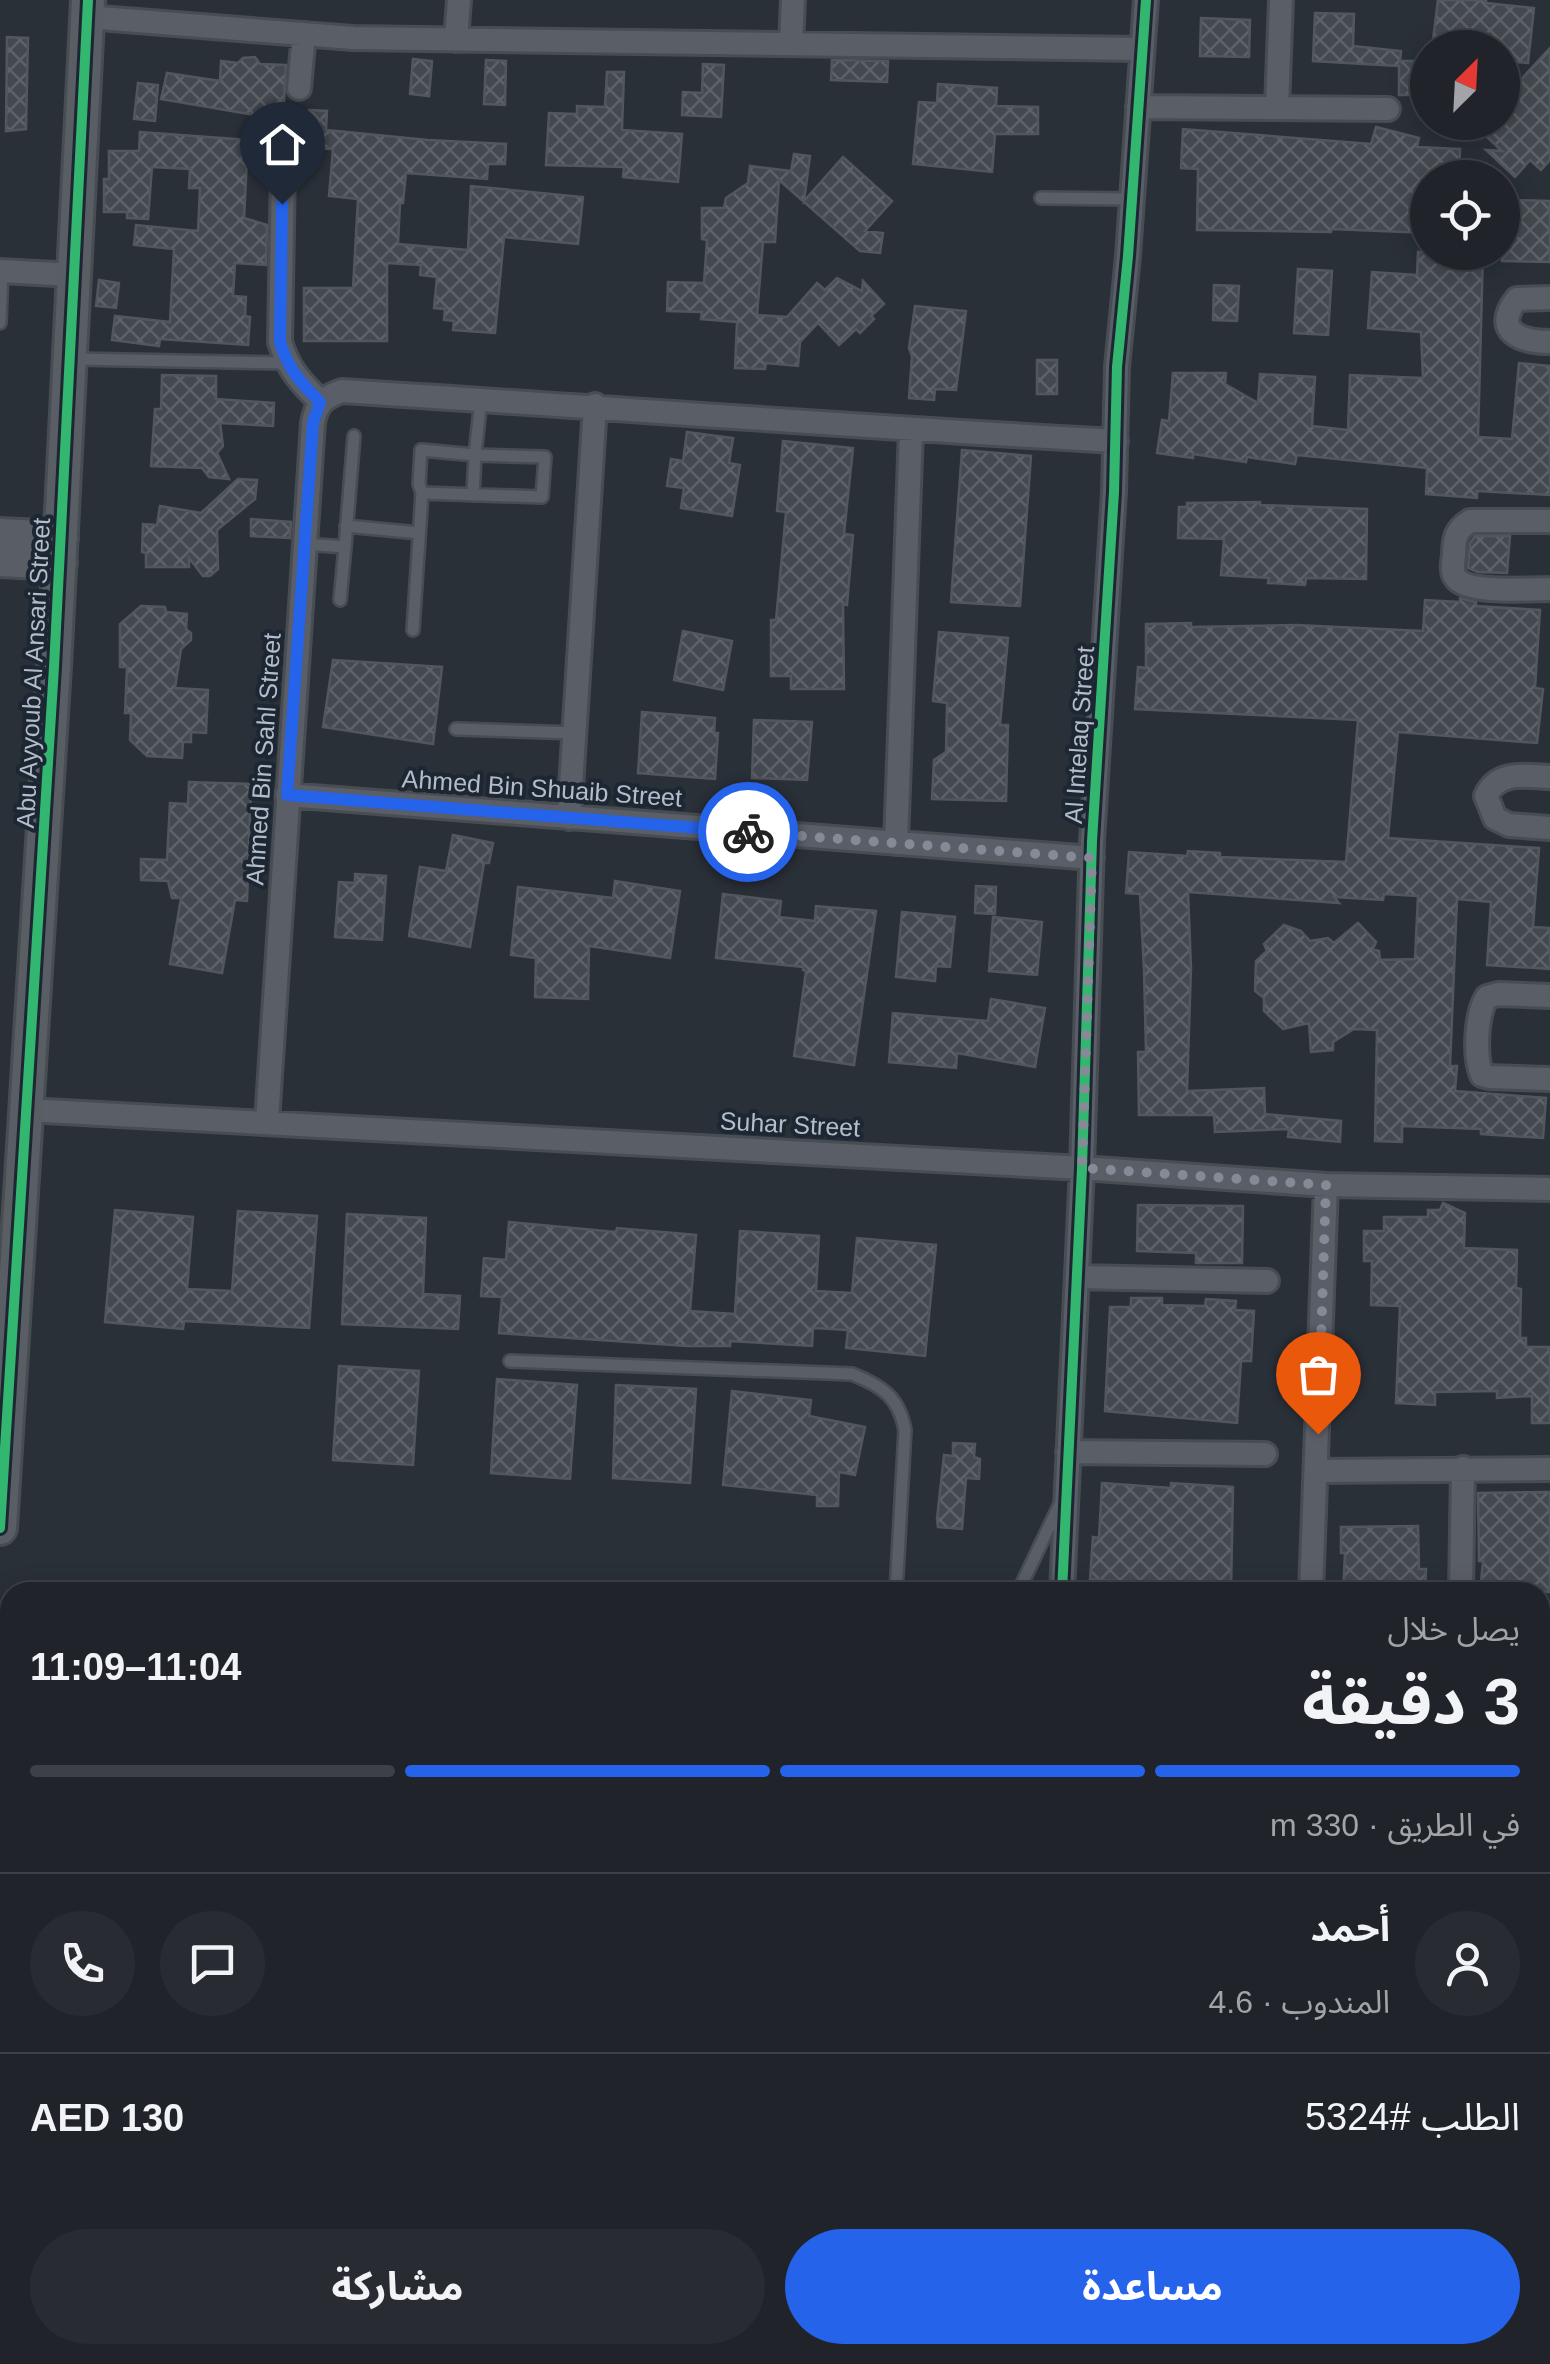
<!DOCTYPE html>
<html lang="ar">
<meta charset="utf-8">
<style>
:root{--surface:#20242a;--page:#282c32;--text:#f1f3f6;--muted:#a2a4a8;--line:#3d4147;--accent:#2563eb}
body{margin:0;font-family:Arial,"Noto Sans Arabic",sans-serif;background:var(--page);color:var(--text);direction:rtl;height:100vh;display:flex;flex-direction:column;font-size:38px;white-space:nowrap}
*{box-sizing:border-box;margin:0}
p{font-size:32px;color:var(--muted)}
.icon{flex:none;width:55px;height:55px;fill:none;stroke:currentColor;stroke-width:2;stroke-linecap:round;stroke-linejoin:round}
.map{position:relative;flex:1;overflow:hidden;direction:ltr}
.drawer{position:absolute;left:0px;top:1582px;width:1550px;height:782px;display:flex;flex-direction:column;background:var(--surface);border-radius:30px 30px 0 0;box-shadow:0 5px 25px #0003,0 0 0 2px var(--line);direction:rtl}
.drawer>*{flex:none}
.needle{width:65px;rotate:24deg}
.buttons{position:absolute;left:1410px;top:30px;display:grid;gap:20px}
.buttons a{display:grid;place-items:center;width:110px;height:110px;border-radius:50%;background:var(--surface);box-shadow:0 5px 25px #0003,0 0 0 2px var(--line);font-size:50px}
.pin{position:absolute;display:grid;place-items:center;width:85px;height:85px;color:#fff;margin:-102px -42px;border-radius:50% 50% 50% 0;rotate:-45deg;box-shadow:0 0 10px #0007}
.pin .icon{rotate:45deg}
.courier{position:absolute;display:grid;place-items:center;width:100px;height:100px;margin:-50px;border:8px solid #2563eb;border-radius:50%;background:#fff;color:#222;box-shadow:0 2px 12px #0007}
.head em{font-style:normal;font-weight:700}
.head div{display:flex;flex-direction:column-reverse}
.head{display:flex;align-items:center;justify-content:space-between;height:170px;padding:0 30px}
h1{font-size:65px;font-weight:700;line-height:75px}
.bar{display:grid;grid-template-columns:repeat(4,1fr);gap:15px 10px;align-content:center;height:120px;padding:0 30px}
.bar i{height:12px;border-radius:8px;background:var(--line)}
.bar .selected{background:var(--accent)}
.bar p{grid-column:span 4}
.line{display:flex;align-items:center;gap:25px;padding:0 30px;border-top:2px solid var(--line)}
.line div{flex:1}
.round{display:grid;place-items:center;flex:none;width:105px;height:105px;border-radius:52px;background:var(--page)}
.cta{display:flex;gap:20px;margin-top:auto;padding:20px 30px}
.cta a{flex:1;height:115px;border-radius:60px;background:var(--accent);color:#fff;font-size:40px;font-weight:700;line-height:115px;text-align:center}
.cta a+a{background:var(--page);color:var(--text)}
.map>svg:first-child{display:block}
</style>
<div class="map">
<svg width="1550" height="2364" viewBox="0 0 1550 2364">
<defs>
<pattern id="building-cross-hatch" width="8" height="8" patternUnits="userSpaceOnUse" patternTransform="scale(2.5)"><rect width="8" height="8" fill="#444950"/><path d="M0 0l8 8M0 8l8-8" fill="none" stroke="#5d6168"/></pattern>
</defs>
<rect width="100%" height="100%" fill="#2a3038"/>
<path fill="url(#building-cross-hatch)" stroke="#52575f" stroke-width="2.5" d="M1438 0H1486V3L1534 8 1528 63 1502 61V48H1432Z
M1315 13 1354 14 1353 46 1401 51 1400 61H1428V95H1399V66L1313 61Z
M1201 18 1250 20 1249 57 1200 56Z
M7 37 28 38 26 129 6 131Z
M1550 48V160L1541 170 1530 160 1515 177 1486 150 1502 151 1471 122H1502V100Z
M255 57 260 64 286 65 283 120 161 99 167 73 220 81 221 61 238 63 243 58Z
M413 59 432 61 429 96 410 94Z
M486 60 506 61 505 105 484 104Z
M832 60 888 61 887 82 831 80Z
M703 64 724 65 721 117 682 115 683 92 702 93Z
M607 72H624L622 130 682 134 678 182 623 177 624 167 546 165 549 113 577 114V106L605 107Z
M138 83 158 85 155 121 134 119Z
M938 84 997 88 996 106 1038 107V134H995L992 172 913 164 919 102 937 103Z
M309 110 327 111 326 130 428 140 506 144 505 164H488L487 179 406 173 403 203H400L398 244 468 250 471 186 583 197 578 244 504 237 495 333 453 330 454 321 444 320 445 309 434 308 437 277 420 275 421 265 387 263V341H304V288H353L358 199 329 196 333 149 307 148Z
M1376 127 1419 138 1417 147 1460 149 1459 178H1428V233L1331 229V232L1197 230 1198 169 1181 168 1183 129 1371 144Z
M140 132 248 140 244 218 267 225 266 265 235 263 233 296 246 297 245 316 250 317 248 345 160 339 159 346 112 340 115 316 170 322 174 249 134 245 136 225 198 231 200 188H189L190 169 152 167 148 219 127 218V212H104V179H109V151H139Z
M794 154 810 156 804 201 843 157 892 201 865 231 883 233 880 253 860 251 779 180 775 242H763L757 315 787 317 817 283 825 290 837 278 862 291 863 281 884 304 871 316 874 319 860 333 856 329 839 345 818 323 800 342 798 366 766 363 765 369 735 368 737 322 701 319 702 312 667 311 668 282 704 283 707 240 702 239V208H724L726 198 748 183 750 166 791 171Z
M1511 200 1550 201V262L1502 261V227H1511Z
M1418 252H1483L1478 437 1512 439 1519 363 1550 366V495L1477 491V498L1426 494 1427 468 1297 455 1295 464 1247 457 1246 462 1193 454V458L1157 453 1162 420 1169 421 1173 373H1226L1225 384 1258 403 1260 374 1315 377 1312 426 1348 430 1350 375 1423 378 1421 332 1368 328 1372 272 1417 275Z
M1298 269 1332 271 1328 335 1294 333Z
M99 280 119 283 116 308 96 306Z
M1214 285 1239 286 1237 321 1213 320Z
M915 306 966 311 956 390 935 389 934 400 909 398 912 356 909 348Z
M1037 360H1057V394H1037Z
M162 375 216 376V399L274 403 273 426 220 423 223 446 217 453 229 479 209 477 202 468 151 466 155 409H161Z
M687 432 733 438 729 463 740 465 732 516 681 508 684 488 667 486 671 459 683 461Z
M783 441 853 448 844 534 853 535 847 605 843 604 844 689H791V676H771V620H776L786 512 777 511Z
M962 450 1031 456 1020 606 951 602Z
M238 479 257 480 255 499 217 530 218 569 210 576H203L189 558V567H146V553L142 552 143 524 157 525 160 506 201 513Z
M1260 502V505L1367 509 1366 579 1306 578 1305 585 1268 583 1269 578 1221 575 1224 539 1178 538 1179 507H1187V503Z
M251 519 291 522 290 538 251 536Z
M1475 536H1510L1507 573 1478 572 1468 568 1470 543Z
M1460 598 1476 602V606L1540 610 1535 688 1543 689 1537 743 1398 732 1388 838 1539 848 1533 927 1550 928V969L1487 965 1491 902 1457 899 1450 1066H1457L1455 1091 1546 1098 1543 1138 1481 1134V1129L1402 1126V1142L1375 1141 1377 1030 1354 1029 1333 1042V1050L1311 1052 1309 1023 1283 1029 1264 1011V998L1255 991 1256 961 1267 951 1264 944 1284 925 1301 931 1310 941 1328 938 1334 943 1358 923 1376 942 1373 949 1379 951 1380 960 1415 959 1418 896 1384 894 1383 900 1334 897 1339 903 1188 892 1191 968 1187 1091 1264 1088 1265 1114 1341 1121 1340 1142 1288 1137 1289 1129 1215 1132 1214 1115H1139L1138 1052H1146L1144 970 1140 894 1126 893 1129 852 1187 856 1188 851 1220 853V857L1346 862 1358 720 1135 709 1138 667 1146 668V624L1191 623V627L1296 625 1423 631 1425 600 1460 602Z
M141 606 165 607 166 612 187 614 186 629 191 633V640L181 649 175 688 208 690 206 733 191 732V742H183L182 758 147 756 130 740 131 713H125L127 667H120V624Z
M683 631 732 641 723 690 674 680Z
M939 632 1008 638 1000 725H1008L1006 801 932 799 934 760 946 752 947 703 933 701Z
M333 660 442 667 433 744 323 727Z
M642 712 715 718 714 733H718L715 779 638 773Z
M754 720 812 722 807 780 752 778Z
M189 782 251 784 247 901 235 900 222 973 170 964 181 898H172L168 881 141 880V859L167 860 170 803 188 804Z
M453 835 493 843 489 863H484L470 947 409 936 420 867 446 871Z
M355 874 386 876 382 940 335 937 339 882 355 883Z
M615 881 680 891 670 958 589 946 588 999 535 997 536 958 511 955 518 887 613 898Z
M976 886 996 887 995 914 975 913Z
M723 894 781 901 779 917 815 921 816 906 876 911 854 1065 794 1056 806 971 803 970V967L716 958Z
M902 912 955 917 950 967 936 966 935 981 896 977Z
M993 917 1042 922 1037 975 989 971Z
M991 999 1045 1008 1035 1067 957 1053 956 1068 889 1062 893 1013 988 1021Z
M1443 1203 1465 1213 1464 1248 1517 1250 1516 1288 1521 1289 1520 1338H1526V1347H1550V1423H1532V1396L1497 1398V1391L1435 1392V1405L1396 1403 1400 1306 1371 1305 1372 1261H1364V1231H1384V1217H1428V1210H1440Z
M1138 1205 1243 1206 1242 1263H1196V1253L1137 1251Z
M115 1210 193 1217 187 1289 232 1291 238 1211 317 1216 309 1328 184 1321 183 1329 105 1322Z
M347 1214 426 1218 423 1294 460 1296 458 1329 342 1324Z
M509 1222 616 1232 617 1228 696 1235 690 1311 735 1314 740 1231 819 1236 816 1291 852 1293 857 1238 936 1245 925 1356 846 1348 848 1330 813 1328 812 1346 730 1341V1346H687L499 1333 502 1297 481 1296 484 1258 506 1260Z
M1131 1298H1162V1305L1205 1306 1206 1299 1236 1301 1235 1310 1254 1311 1251 1361H1241L1237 1423 1105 1411 1110 1307H1131Z
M339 1366 419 1371 413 1465 333 1460Z
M497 1379 577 1385 570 1479 491 1473Z
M616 1385 696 1389 690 1483 613 1478Z
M732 1391 811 1400 809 1416 865 1427 855 1475 839 1472 838 1506H817V1495L723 1485Z
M953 1443 975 1444 974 1457 980 1459 979 1479 966 1478 962 1529 938 1527 937 1519 944 1455 953 1456Z
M1102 1483 1171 1488V1483L1233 1487 1231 1591 1090 1579 1093 1537 1099 1538Z
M1550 1492V1592H1480L1483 1561H1479L1478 1493Z
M1418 1526 1419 1569H1426L1425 1592H1343L1345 1553H1341V1527Z"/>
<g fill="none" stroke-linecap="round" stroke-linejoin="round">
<g stroke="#484c53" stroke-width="16">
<path id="lane" d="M1041 198 1132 199
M0 323 2 271
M74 359 286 363
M473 495 475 455 421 450 419 484 422 493 542 497 545 457 475 455 481 399
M346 526 419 533
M305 544 345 547 354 436
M340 600 345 547
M413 630 422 493
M456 729 575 733
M510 1361 852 1374C882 1386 899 1397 905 1430L896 1592
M1018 1592 1060 1504
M1540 1712H1550"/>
</g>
<g stroke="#484c53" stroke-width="28">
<path id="street" d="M87 17 353 38 1142 49
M456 40 459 0
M791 44 793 0
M299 88 304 34
M1138 107 1388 109
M1277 107 1281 0
M283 169 280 342C288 369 301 383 321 402
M0 271 74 275
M1550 298 1517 299C1491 332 1522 342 1550 342
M1550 521H1470C1456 530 1454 538 1454 555 1453 562 1451 572 1456 578 1468 594 1530 589 1550 589
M1550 777C1526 776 1498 770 1486 796L1495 818 1509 825 1550 828
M287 795 1092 858
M569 818 595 405
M896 843 911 430
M1550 996 1498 994 1487 997C1476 1014 1474 1057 1482 1075L1489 1077 1550 1079
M27 1110 1082 1168 1326 1185 1550 1189
M267 1121 313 423C316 404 324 397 342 391 600 407 858 427 1116 441
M1077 1277 1267 1281
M1068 1452 1265 1454
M1316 1471 1550 1469
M1062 1592 1082 1168 1092 841 1114 492 1117 367 1128 256 1146 0
M1311 1592 1326 1185
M1461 1592 1463 1468
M1540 1887H1550
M1540 1967 1550 1966
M1540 2098 1550 2097
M0 2168 10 2169
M1540 2230H1550
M624 2364 625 2355
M1011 2364 1012 2355
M1029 2364 1030 2355
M1280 2364 1281 2355
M1419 2364 1550 2359"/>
</g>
<g stroke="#484c53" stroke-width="38">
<path id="secondary" d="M0 535 61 538
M0 560 60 563
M0 1528 54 667 88 0"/>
</g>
<use href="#lane" stroke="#5a5e66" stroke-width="11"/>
<use href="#street" stroke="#5a5e66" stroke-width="22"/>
<use href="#secondary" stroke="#595d64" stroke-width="32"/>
<g stroke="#1d2633" stroke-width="16">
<path id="cycleway" d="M0 1528 54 667 88 0
M1062 1592 1082 1168 1092 841 1114 492 1117 367 1128 256 1146 0"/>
</g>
<use href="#cycleway" stroke="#33b770" stroke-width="10"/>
</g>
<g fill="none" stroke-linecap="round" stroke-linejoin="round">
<path stroke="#848b96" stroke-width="10" stroke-dasharray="0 18" d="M748 832 1092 858 1082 1168 1326 1185 1318 1434"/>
<path stroke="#2563eb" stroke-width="12" d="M282 204 280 342C288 369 301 383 320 402L313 423 287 795 748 832"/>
</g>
<g text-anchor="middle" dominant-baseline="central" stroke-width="8" stroke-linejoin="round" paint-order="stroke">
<g font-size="25" fill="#b4bcc9" stroke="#1d2633">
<text transform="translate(33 673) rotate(-87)">Abu Ayyoub Al Ansari Street</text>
<text transform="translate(1079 735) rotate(-86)">Al Intelaq Street</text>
<text transform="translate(263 759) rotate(-86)">Ahmed Bin Sahl Street</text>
<text transform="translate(542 788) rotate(4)">Ahmed Bin Shuaib Street</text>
<text transform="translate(790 1124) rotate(3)">Suhar Street</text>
</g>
</g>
</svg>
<div class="buttons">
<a><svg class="needle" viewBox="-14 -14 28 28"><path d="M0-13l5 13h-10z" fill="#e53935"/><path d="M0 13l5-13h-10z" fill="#a2a4a8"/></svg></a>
<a><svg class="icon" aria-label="locate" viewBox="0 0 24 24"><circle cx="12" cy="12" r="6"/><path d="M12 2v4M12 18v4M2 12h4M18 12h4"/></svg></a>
</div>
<div class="pin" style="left:1318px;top:1434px;background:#ea580c"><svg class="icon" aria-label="bag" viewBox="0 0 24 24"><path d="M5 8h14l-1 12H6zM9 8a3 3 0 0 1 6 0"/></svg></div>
<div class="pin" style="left:282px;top:204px;background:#1f2937"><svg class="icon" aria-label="home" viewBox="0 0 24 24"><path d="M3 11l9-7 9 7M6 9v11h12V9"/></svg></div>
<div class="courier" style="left:748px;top:832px"><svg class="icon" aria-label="bike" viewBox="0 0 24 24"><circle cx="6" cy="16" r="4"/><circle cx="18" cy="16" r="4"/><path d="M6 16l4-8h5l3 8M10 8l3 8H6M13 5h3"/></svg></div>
<section class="drawer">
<div class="head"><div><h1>3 دقيقة</h1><p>يصل خلال</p></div><em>11:04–11:09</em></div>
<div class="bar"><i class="selected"></i><i class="selected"></i><i class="selected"></i><i></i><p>في الطريق · 330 m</p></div>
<div class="line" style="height:180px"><a class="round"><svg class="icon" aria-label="person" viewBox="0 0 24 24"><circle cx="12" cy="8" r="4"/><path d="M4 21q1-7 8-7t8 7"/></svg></a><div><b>أحمد</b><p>المندوب · 4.6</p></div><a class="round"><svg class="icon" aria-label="chat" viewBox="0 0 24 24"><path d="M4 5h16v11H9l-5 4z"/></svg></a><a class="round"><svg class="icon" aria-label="phone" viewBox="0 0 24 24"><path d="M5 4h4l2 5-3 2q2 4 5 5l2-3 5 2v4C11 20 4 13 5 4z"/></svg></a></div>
<div class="line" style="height:130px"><div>الطلب #5324</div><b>AED 130</b></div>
<div class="cta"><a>مساعدة</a><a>مشاركة</a></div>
</section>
</div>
